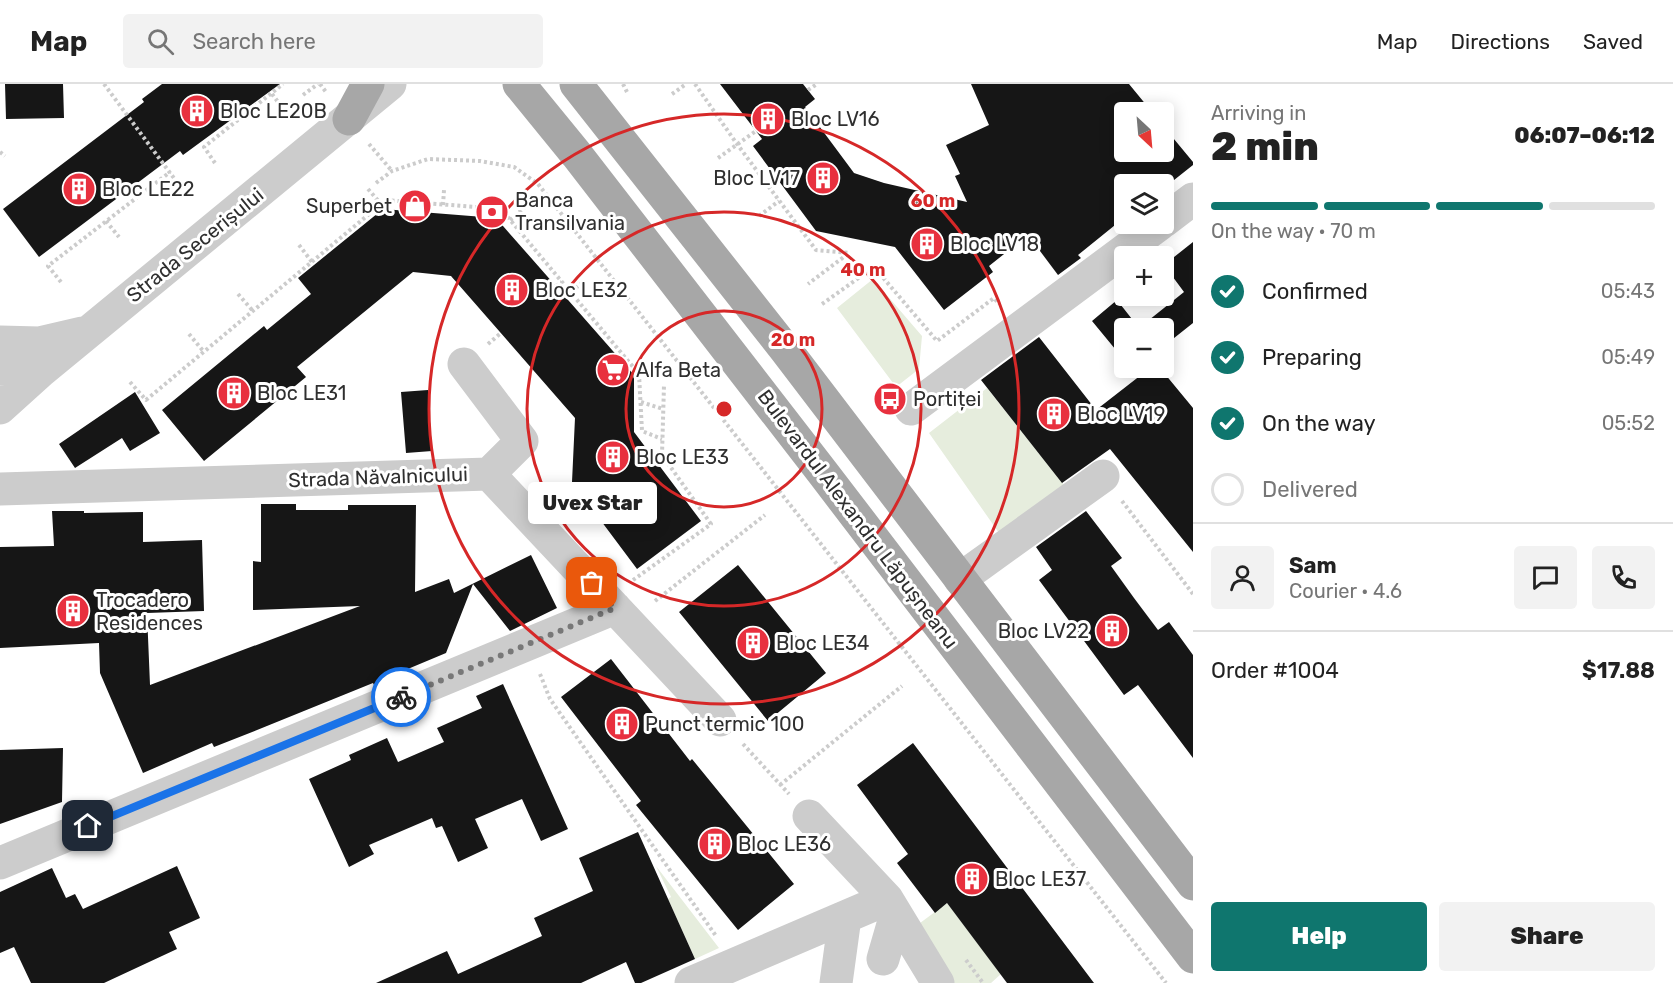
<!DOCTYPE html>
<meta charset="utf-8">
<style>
:root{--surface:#fff;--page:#f2f2f2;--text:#222;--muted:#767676;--line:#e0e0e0;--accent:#0f766e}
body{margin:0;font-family:Rubik,sans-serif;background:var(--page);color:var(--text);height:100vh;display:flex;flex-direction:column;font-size:22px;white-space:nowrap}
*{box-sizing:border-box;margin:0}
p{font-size:20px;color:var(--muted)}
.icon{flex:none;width:33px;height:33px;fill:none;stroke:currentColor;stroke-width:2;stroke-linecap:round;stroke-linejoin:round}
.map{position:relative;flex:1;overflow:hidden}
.drawer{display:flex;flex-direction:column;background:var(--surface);width:480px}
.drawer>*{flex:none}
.needle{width:39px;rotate:154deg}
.controls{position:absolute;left:1114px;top:18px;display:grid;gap:12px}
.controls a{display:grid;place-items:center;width:60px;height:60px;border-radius:6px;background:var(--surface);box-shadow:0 3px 15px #0003;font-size:30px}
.pin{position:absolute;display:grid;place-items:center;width:51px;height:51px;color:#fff;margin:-26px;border-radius:12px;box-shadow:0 3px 9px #0006}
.courier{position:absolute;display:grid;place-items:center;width:60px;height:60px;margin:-30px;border:4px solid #1a73e8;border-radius:50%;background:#fff;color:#222;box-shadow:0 2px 8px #0007}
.bubble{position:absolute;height:42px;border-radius:6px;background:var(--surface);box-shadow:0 3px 15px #0003;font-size:20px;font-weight:800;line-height:42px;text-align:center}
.summary em{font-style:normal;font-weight:800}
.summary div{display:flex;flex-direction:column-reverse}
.summary{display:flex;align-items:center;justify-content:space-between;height:102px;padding:0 18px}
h1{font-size:39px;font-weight:800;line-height:45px}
.bar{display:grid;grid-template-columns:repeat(4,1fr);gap:9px 6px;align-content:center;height:72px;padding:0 18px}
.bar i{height:8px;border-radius:4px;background:var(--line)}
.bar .on{background:var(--accent)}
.bar p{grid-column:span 4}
.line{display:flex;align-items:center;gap:15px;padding:0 18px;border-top:2px solid var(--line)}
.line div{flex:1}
.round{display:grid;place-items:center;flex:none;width:63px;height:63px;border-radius:6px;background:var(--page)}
ol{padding:0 18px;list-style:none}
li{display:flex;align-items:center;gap:18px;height:66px}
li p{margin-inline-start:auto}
li .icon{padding:6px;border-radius:50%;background:var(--accent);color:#fff;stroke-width:4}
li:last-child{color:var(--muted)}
li i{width:33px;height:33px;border:3px solid var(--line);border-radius:50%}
.button{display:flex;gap:12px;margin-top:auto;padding:12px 18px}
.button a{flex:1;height:69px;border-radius:6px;background:var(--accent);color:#fff;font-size:24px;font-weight:800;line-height:69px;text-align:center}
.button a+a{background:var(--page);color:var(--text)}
header{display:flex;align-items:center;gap:36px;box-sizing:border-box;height:84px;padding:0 30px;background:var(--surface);border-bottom:2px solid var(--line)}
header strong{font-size:28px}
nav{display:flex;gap:33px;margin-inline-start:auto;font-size:21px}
.search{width:420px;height:54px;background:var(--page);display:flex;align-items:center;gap:15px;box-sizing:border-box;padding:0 21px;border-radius:6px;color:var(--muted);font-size:22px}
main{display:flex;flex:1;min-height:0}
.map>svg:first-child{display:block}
</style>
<header>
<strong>Map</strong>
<div class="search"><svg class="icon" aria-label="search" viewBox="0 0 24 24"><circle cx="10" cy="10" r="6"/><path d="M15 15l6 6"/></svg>Search here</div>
<nav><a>Map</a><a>Directions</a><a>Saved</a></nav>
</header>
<main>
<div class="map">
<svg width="1193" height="899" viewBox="0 0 1193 899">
<rect width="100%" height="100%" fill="#fff"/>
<path fill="#e6eddd" d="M873 195 922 252 919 285 896 303 837 224Z
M987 304 1064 401 999 449 929 349Z
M656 782 719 864 695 875 668 815 671 813Z
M947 819 1001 890 991 899H951L916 842Z"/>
<path fill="#161616" d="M5 0H63L64 34 6 35Z
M162 0H280L183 71 180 67 39 173 3 125 144 18 142 15Z
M720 0H803L815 15 805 23 854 89 884 99 967 118 955 92 960 90 946 61 989 41 971 0H1129L1152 28H1125V68H1164V43L1193 78V81L1164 104V100H1125V133L1078 171 1081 174 1058 191 1028 151 989 182 993 188 944 226 895 163 816 147 753 62 762 55Z
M383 125 496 134 634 291V348L701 437 637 485 572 398 575 334 451 192 413 188 297 283 306 293 204 377 162 326 264 242 267 246 311 210 298 194Z
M1193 158V239L1164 262V244H1125V277L1092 237 1117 216 1139 244 1184 208 1164 181Z
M1039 253 1096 326 1150 284H1160L1193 324V468L1110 365 1062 399 981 296Z
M428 306 432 367 406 369 401 308Z
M135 308 160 349 130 367 122 354 75 384 59 360Z
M261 420H296V426H348V421H416L415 508 449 495 454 509 531 471 557 524 510 547 473 500 446 569 403 587 404 591 375 603 373 599 262 644 214 663 212 659 143 689 100 589 99 559 0 564V463L54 462 52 427H84V429L143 428V458L202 456 204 527 147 529 150 601 360 522 253 526V477L261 478Z
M1086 427 1122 474 1111 482 1134 514 1158 546 1169 538 1193 571V674L1138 601 1124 611 1039 496 1052 486 1036 463Z
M738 481 826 589 768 637 679 528Z
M611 575 690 677 692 675 794 800 738 846 636 721 641 717 561 613Z
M503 600 568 745 541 757 522 715 475 735 488 764 458 778 442 742 436 744 432 734 369 761 374 770 349 783 309 695 351 676 349 671 387 654 398 678 444 658 437 644 482 624 476 612Z
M913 659 1094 899H1007L947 819 935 829 897 779 908 770 857 701Z
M63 664 62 718 0 740V666Z
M638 748 695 875 641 899H635L626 878 581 899H376L447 867 458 890 542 852 534 834 593 807 579 774Z
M177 782 200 834 169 848 177 865 104 899H31L14 863 0 869V808L52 784 66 814 75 810 83 825Z"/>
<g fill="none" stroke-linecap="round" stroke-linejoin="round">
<path stroke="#ccc" stroke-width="4" stroke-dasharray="3 3" stroke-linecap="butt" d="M104 0 182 105
M320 0 326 8
M623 0 627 8
M695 0 737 60 816 166 849 169 808 200
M808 6 817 0
M272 10 284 26
M672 10 686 0
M303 11 318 0
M369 60 392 87
M0 68 5 72
M718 74 756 47
M215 79 204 63 283 0
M376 99 392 87 428 75 480 77 514 83 538 100 1166 899
M368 105 381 120
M443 121 444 106
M759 132 779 117
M510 136 525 123
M106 137 119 153
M299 161 312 178
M61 198 48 182 170 88
M556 202 562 198
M571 208 583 198
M238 210 253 227
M822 220 874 183 937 257 994 214 999 220
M189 250 204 268
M488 260 501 249
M130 298 146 316 386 116 501 125 639 290 642 347 662 355
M641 318 663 325
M1122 417 1193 510
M633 496 711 440 662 371 664 301
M655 517 765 431
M540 590 550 615 716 852
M743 660 789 710
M780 701 902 602
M966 876 983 899"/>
<path stroke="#ccc" stroke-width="33" d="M1164 137 1193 115
M0 258 39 259 82 249
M464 280 522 357 489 390
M0 285 41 287
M0 324 41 287 390 0
M911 325 1160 140
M0 405 489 390 720 636
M960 495 1103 392
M809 732 887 815 938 899
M0 779 615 524
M883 875 896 830
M691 899 887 815
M836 899 845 833"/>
<path stroke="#a7a7a7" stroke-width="33" d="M519 0 577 71 823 389 1193 873
M576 0 785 265 1193 800
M349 35 368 0"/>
</g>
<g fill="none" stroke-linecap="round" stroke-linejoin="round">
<path stroke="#787878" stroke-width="6" stroke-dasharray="0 10.8" d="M401 613 615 524 592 499"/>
<path stroke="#1a73e8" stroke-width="8" d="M88 742 401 613"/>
</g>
<g fill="none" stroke="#d62828" stroke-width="3">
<circle cx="724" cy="325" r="98"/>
<circle cx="724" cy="325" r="197"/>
<circle cx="724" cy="325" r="295"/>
</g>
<defs>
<g id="building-disc" transform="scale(1.725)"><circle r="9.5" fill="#e8303e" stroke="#fff"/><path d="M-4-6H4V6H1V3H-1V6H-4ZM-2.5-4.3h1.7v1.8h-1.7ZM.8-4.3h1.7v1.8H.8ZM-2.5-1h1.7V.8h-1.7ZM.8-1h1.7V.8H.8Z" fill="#fff"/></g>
<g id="shop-disc" transform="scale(1.725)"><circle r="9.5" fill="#e8303e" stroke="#fff"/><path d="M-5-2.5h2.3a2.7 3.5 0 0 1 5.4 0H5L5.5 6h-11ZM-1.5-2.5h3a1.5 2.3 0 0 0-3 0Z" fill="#fff"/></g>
<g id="bank-disc" transform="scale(1.725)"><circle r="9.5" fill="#e8303e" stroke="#fff"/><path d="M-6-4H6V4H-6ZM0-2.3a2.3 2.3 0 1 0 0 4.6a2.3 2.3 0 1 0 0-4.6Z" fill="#fff"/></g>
<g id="supermarket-disc" transform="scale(1.725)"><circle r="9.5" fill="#e8303e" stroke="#fff"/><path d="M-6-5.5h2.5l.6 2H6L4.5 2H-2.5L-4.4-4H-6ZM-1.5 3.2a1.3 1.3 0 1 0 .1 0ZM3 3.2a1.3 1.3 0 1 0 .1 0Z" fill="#fff"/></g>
<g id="bus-disc" transform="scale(1.725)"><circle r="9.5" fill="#e8303e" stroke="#fff"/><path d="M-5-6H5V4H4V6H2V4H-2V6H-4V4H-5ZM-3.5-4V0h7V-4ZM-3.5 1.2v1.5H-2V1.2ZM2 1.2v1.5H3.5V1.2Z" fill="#fff"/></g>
</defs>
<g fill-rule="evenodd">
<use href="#building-disc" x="197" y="27"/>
<use href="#building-disc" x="768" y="35"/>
<use href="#building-disc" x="823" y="94"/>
<use href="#building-disc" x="79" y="105"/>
<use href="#shop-disc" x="415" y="122"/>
<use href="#bank-disc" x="492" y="128"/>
<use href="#building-disc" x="927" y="160"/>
<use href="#building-disc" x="512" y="206"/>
<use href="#supermarket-disc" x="613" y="286"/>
<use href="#building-disc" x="234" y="309"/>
<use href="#bus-disc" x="890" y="315"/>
<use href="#building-disc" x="1054" y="330"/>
<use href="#building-disc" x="613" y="373"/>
<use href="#building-disc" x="73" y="527"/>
<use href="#building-disc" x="1112" y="547"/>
<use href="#building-disc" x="753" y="559"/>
<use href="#building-disc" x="622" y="640"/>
<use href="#building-disc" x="715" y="760"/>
<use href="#building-disc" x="972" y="795"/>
</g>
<g text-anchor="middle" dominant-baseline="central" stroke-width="6" stroke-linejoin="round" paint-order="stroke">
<g font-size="20" fill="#2f2f2f" stroke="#fff" text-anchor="start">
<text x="220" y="27">Bloc LE20B</text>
<text x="791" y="35">Bloc LV16</text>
<text x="800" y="94" text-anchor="end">Bloc LV17</text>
<text x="102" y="105">Bloc LE22</text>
<text x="515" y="116">Banca<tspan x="515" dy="23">Transilvania</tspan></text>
<text x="392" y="122" text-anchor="end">Superbet</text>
<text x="950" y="160">Bloc LV18</text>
<text x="535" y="206">Bloc LE32</text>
<text x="636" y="286">Alfa Beta</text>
<text x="257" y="309">Bloc LE31</text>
<text x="913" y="315">Portiței</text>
<text x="1077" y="330">Bloc LV19</text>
<text x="636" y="373">Bloc LE33</text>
<text x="96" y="516">Trocadero<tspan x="96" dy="23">Residences</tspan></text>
<text x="1089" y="547" text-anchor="end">Bloc LV22</text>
<text x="776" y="559">Bloc LE34</text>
<text x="645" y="640">Punct termic 100</text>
<text x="738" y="760">Bloc LE36</text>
<text x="995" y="795">Bloc LE37</text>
</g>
<g font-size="20" fill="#2f2f2f" stroke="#fff">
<text transform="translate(195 161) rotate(-39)">Strada Secerișului</text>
<text transform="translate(378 393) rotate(-2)">Strada Năvalnicului</text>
<text transform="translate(858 435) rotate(53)">Bulevardul Alexandru Lăpușneanu</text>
</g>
</g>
<circle cx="724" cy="325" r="9" fill="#d62828" stroke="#fff" stroke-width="3"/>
<g font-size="18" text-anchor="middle" font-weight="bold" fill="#d62828" stroke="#fff" stroke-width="6" stroke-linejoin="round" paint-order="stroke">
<text x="933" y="123">60 m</text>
<text x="863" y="192">40 m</text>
<text x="793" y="262">20 m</text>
</g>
</svg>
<div class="controls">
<a><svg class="needle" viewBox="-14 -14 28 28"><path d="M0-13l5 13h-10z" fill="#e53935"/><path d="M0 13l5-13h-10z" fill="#767676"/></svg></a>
<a><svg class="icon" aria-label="layers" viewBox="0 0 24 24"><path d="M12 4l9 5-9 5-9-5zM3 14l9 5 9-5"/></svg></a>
<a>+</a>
<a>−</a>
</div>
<div class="pin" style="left:592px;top:499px;background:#ea580c"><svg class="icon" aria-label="bag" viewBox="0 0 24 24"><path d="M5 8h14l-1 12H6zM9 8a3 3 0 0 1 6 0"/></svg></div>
<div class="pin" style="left:88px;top:742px;background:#1f2937"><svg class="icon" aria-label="home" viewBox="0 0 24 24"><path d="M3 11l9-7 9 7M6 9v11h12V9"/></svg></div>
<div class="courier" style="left:401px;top:613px"><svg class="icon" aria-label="bike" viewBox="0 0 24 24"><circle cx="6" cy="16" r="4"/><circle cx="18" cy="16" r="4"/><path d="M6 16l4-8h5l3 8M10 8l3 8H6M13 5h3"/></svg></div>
<div class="bubble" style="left:528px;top:398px;width:129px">Uvex Star</div>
</div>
<section class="drawer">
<div class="summary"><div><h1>2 min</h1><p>Arriving in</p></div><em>06:07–06:12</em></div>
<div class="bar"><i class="on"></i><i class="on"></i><i class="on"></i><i></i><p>On the way · 70 m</p></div>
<ol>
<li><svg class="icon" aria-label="check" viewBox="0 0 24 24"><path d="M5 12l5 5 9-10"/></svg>Confirmed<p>05:43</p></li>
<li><svg class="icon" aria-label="check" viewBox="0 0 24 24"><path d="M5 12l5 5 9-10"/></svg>Preparing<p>05:49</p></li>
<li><svg class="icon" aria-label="check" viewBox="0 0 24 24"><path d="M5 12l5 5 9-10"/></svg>On the way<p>05:52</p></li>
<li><i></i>Delivered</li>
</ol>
<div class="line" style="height:108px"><a class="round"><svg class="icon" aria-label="person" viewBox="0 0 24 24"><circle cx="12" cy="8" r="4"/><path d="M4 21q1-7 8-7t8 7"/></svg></a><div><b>Sam</b><p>Courier · 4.6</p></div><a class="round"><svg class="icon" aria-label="chat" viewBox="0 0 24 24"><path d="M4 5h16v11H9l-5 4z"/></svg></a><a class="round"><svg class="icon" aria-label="phone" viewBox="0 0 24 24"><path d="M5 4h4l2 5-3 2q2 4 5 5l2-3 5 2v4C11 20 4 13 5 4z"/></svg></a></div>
<div class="line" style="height:78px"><div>Order #1004</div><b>$17.88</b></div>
<div class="button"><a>Help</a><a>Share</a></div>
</section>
</main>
